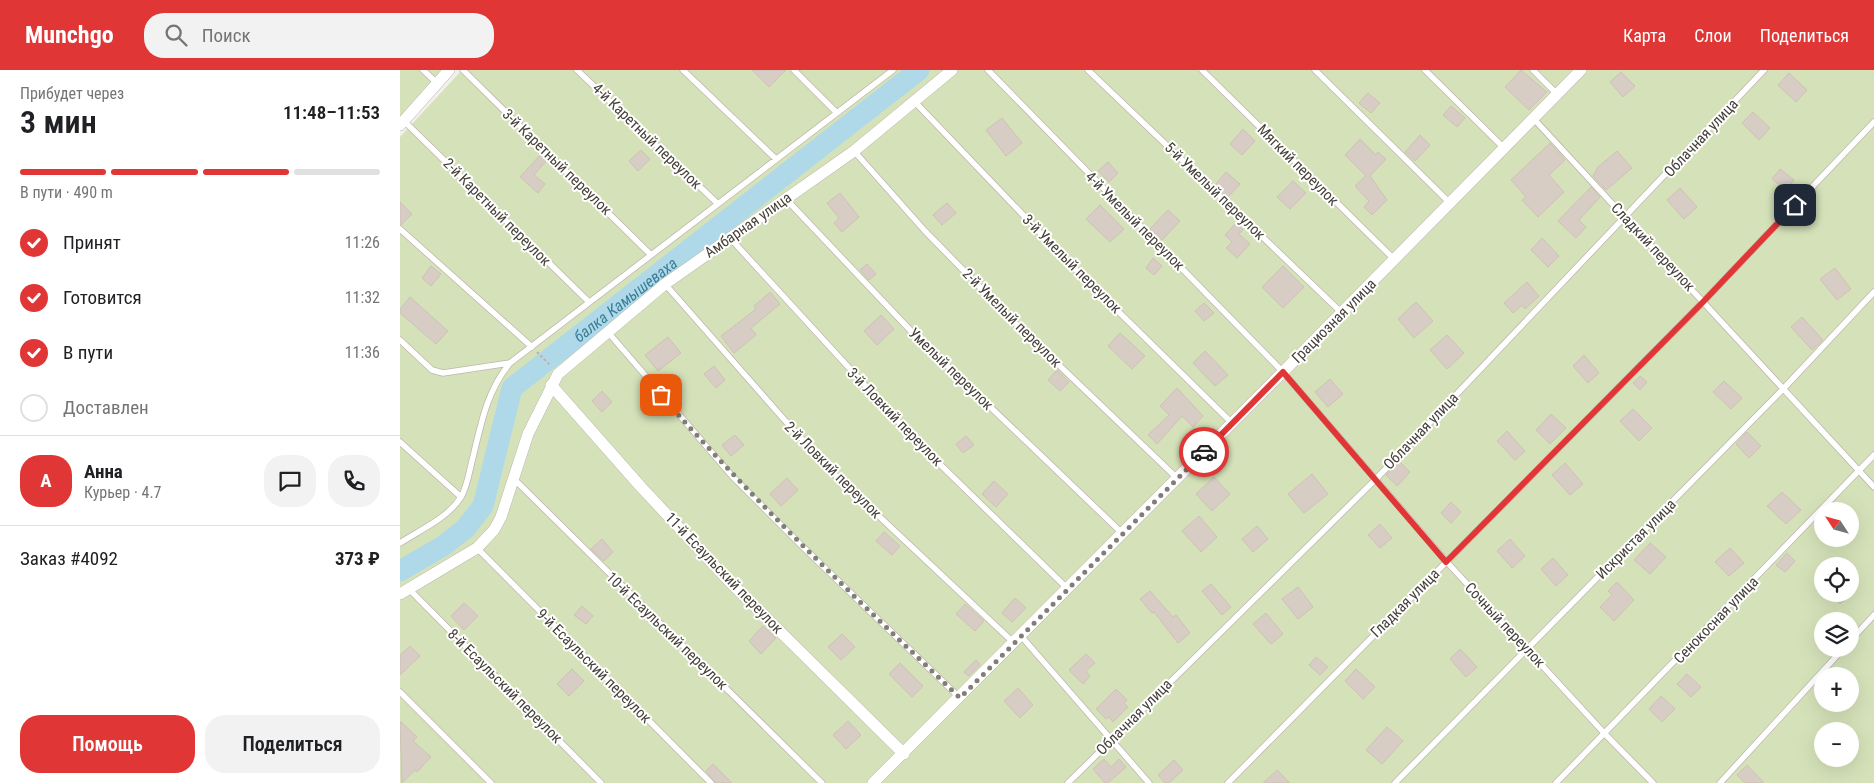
<!DOCTYPE html>
<html lang="ru">
<meta charset="utf-8">
<style>
:root{--surface:#fff;--page:#f2f2f2;--text:#202124;--muted:#757577;--line:#e0e0e0;--accent:#e03635}
body{margin:0;font-family:"Roboto Condensed",sans-serif;background:var(--page);color:var(--text);height:100vh;display:flex;flex-direction:column;font-size:19px;white-space:nowrap}
*{box-sizing:border-box;margin:0}
p{font-size:16px;color:var(--muted)}
.icon{flex:none;width:28px;height:28px;fill:none;stroke:currentColor;stroke-width:2;stroke-linecap:round;stroke-linejoin:round}
.map{position:relative;flex:1;overflow:hidden}
.drawer{display:flex;flex-direction:column;background:var(--surface);width:400px}
.drawer>*{flex:none}
.needle{width:32px;rotate:306deg}
.tools{position:absolute;left:1414px;top:432px;display:grid;gap:10px}
.tools a{display:grid;place-items:center;width:45px;height:45px;border-radius:50%;background:var(--surface);box-shadow:0 5px 20px #0002;font-size:25px}
.pin{position:absolute;display:grid;place-items:center;width:42px;height:42px;color:#fff;margin:-21px;border-radius:10px;box-shadow:0 2px 8px #0006}
.courier{position:absolute;display:grid;place-items:center;width:50px;height:50px;margin:-25px;border:4px solid #e03635;border-radius:50%;background:#fff;color:#222;box-shadow:0 1px 6px #0007}
.headline em{font-style:normal;font-weight:600}
.headline div{display:flex;flex-direction:column-reverse}
.headline{display:flex;align-items:center;justify-content:space-between;height:85px;padding:0 20px}
h1{font-size:32px;font-weight:600;line-height:38px}
.bar{display:grid;grid-template-columns:repeat(4,1fr);gap:8px 5px;align-content:center;height:60px;padding:0 20px}
.bar i{height:6px;border-radius:4px;background:var(--line)}
.bar .current{background:var(--accent)}
.bar p{grid-column:span 4}
.line{display:flex;align-items:center;gap:12px;padding:0 20px;border-top:1px solid var(--line)}
.line div{flex:1}
.round{display:grid;place-items:center;flex:none;width:52px;height:52px;border-radius:20px;background:var(--page)}
ol{padding:0 20px;list-style:none}
li{display:flex;align-items:center;gap:15px;height:55px}
li p{margin-inline-start:auto}
li .icon{padding:5px;border-radius:50%;background:var(--accent);color:#fff;stroke-width:4}
li:last-child{color:var(--muted)}
li i{width:28px;height:28px;border:2px solid var(--line);border-radius:50%}
.cta{display:flex;gap:10px;margin-top:auto;padding:10px 20px}
.cta a{flex:1;height:58px;border-radius:20px;background:var(--accent);color:#fff;font-size:20px;font-weight:600;line-height:58px;text-align:center}
.cta a+a{background:var(--page);color:var(--text)}
header{display:flex;align-items:center;gap:30px;box-sizing:border-box;height:70px;padding:0 25px;background:var(--accent);color:#fff}
header strong{font-size:24px}
nav{display:flex;gap:28px;margin-inline-start:auto;font-size:18px}
.search{width:350px;height:45px;background:var(--page);display:flex;align-items:center;gap:12px;box-sizing:border-box;padding:0 18px;border-radius:20px;color:var(--muted);font-size:19px}
main{display:flex;flex:1;min-height:0}
.map>svg:first-child{display:block}
</style>
<header>
<strong>Munchgo</strong>
<div class="search"><svg class="icon" aria-label="search" viewBox="0 0 24 24"><circle cx="10" cy="10" r="6"/><path d="M15 15l6 6"/></svg>Поиск</div>
<nav><a>Карта</a><a>Слои</a><a>Поделиться</a></nav>
</header>
<main>
<section class="drawer">
<div class="headline"><div><h1>3 мин</h1><p>Прибудет через</p></div><em>11:48–11:53</em></div>
<div class="bar"><i class="current"></i><i class="current"></i><i class="current"></i><i></i><p>В пути · 490 m</p></div>
<ol>
<li><svg class="icon" aria-label="check" viewBox="0 0 24 24"><path d="M5 12l5 5 9-10"/></svg>Принят<p>11:26</p></li>
<li><svg class="icon" aria-label="check" viewBox="0 0 24 24"><path d="M5 12l5 5 9-10"/></svg>Готовится<p>11:32</p></li>
<li><svg class="icon" aria-label="check" viewBox="0 0 24 24"><path d="M5 12l5 5 9-10"/></svg>В пути<p>11:36</p></li>
<li><i></i>Доставлен</li>
</ol>
<div class="line" style="height:90px"><b class="round" style="background:var(--accent);color:#fff">А</b><div><b>Анна</b><p>Курьер · 4.7</p></div><a class="round"><svg class="icon" aria-label="chat" viewBox="0 0 24 24"><path d="M4 5h16v11H9l-5 4z"/></svg></a><a class="round"><svg class="icon" aria-label="phone" viewBox="0 0 24 24"><path d="M5 4h4l2 5-3 2q2 4 5 5l2-3 5 2v4C11 20 4 13 5 4z"/></svg></a></div>
<div class="line" style="height:65px"><div>Заказ #4092</div><b>373 ₽</b></div>
<div class="cta"><a>Помощь</a><a>Поделиться</a></div>
</section>
<div class="map">
<svg width="1474" height="713" viewBox="0 0 1474 713">
<rect width="100%" height="100%" fill="#f3efeb"/>
<path fill="#d5e2b9" fill-rule="evenodd" d="M0 0H44L0 47Z
M62 0H1474V713H0V67ZM1422 441H1450V469H1422ZM1422 496H1450V524H1422ZM1422 551H1450V579H1422ZM1422 606H1450V634H1422ZM1422 661H1450V689H1422Z"/>
<g fill="none" stroke-linecap="round" stroke-linejoin="round">
<path stroke="#afd9e8" stroke-width="21" id="s1" d="M0 501 43 476 65 459 83 436 112 318 519 0"/>
</g>
<path fill="#d7cdc4" stroke="#cec1b5" d="M352 0H386L369 17Z
M1121 0 1147 22 1129 40 1105 17Z
M1221 2 1235 16 1223 27 1210 12Z
M1389 3 1407 20 1396 32 1378 15Z
M968 23 980 33 971 43 959 33Z
M1051 36 1065 48 1057 57 1043 45Z
M1353 42 1370 58 1359 70 1342 53Z
M602 48 622 73 606 86 586 60Z
M843 59 855 71 842 85 830 74Z
M1020 65 1030 75 1015 91 1005 82Z
M960 69 976 85 978 82 986 89 970 106 987 130 972 145 964 137 969 131 955 116 966 106 945 85Z
M1150 73 1165 90 1149 105 1164 122 1138 147 1122 130 1126 127 1111 110Z
M241 80 250 89 238 101 229 91Z
M1217 81 1232 98 1206 120 1193 106 1198 97Z
M141 84 147 90 134 105 145 114 138 123 120 107Z
M708 92 718 103 709 112 698 101Z
M1380 99 1394 110 1386 120 1372 109Z
M826 102 840 114 828 127 815 115Z
M893 111 906 123 890 139 877 127Z
M1191 117 1200 127 1179 150 1186 157 1176 168 1158 151Z
M1280 118 1297 137 1284 149 1267 130Z
M440 123 459 147 442 162 434 153 439 148 427 133Z
M0 132 12 144 1 155 0 154Z
M547 133 556 143 542 155 533 145Z
M700 135 724 159 710 172 686 149Z
M768 140 780 151 762 170 750 159Z
M836 153 843 160 839 164 850 174 837 188 826 178 832 172 825 165Z
M1142 168 1159 186 1148 197 1131 180Z
M753 188 762 196 754 205 746 198Z
M467 194 476 204 469 210 460 200Z
M31 196 41 204 31 216 22 208Z
M883 196 904 217 883 238 862 217Z
M1435 198 1451 219 1437 230 1420 209Z
M1127 212 1139 226 1125 239 1122 235 1113 243 1104 233Z
M370 222 380 234 351 258 356 265 334 283 321 266 356 239 354 236Z
M10 227 48 261 36 274 0 243V239Z
M1016 232 1033 251 1014 268 998 249Z
M804 233 814 243 804 251 795 241Z
M481 245 494 259 477 275 464 261Z
M1402 247 1423 270 1412 280 1391 257Z
M720 263 745 286 732 299 708 276Z
M1047 265 1064 283 1047 299 1030 280Z
M268 267 281 283 258 301 245 285Z
M805 281 828 305 815 316 793 293Z
M1184 285 1199 303 1188 313 1173 296Z
M314 296 325 310 316 318 304 304Z
M657 300 669 312 660 321 648 310Z
M1240 306 1247 312 1240 320 1233 313Z
M930 309 943 324 928 337 915 322Z
M1324 311 1342 328 1331 339 1313 322Z
M777 318 803 346 793 357 782 346 757 374 748 365 769 345 760 336Z
M202 321 212 332 202 342 192 331Z
M1233 339 1252 358 1239 371 1220 351Z
M1151 344 1166 358 1150 374 1136 360Z
M1107 361 1125 381 1115 390 1097 371Z
M1347 362 1361 376 1349 388 1336 374Z
M335 365 344 375 331 386 322 375Z
M566 366 574 375 563 383 556 374Z
M999 391 1010 402 997 416 986 405Z
M1165 393 1183 414 1170 425 1152 405Z
M912 404 928 424 904 443 888 424Z
M814 407 830 424 812 441 796 424Z
M387 408 398 420 381 436 370 424Z
M594 411 608 424 596 437 582 424Z
M1382 422 1401 440 1386 454 1367 436Z
M1051 432 1061 442 1051 453 1041 443Z
M799 446 817 467 801 482 782 461Z
M980 454 992 468 980 478 968 465Z
M857 456 868 469 853 482 842 469Z
M484 462 500 476 492 485 476 471Z
M202 469 213 482 204 491 191 479Z
M1110 469 1125 486 1112 498 1097 481Z
M1250 473 1266 487 1250 504 1234 490Z
M1330 478 1344 493 1329 506 1315 492Z
M1387 483 1395 491 1385 502 1376 495Z
M1153 488 1168 505 1156 516 1141 499Z
M1217 512 1234 530 1214 551 1200 537 1212 525 1208 521Z
M811 514 831 537 822 545 802 521Z
M898 517 913 537 898 549 882 529Z
M750 521 773 547 776 545 790 563 778 573 754 542 752 543 740 529Z
M1431 524H1452L1440 534Z
M615 528 626 538 612 552 602 543Z
M64 533 78 546 64 560 51 546Z
M565 534 584 551 575 561 556 544Z
M182 536 193 546 186 554 174 545Z
M866 543 883 564 871 574 853 554Z
M363 556 376 568 361 584 349 571Z
M442 564 455 577 441 590 428 577Z
M10 576 20 586 0 605V585Z
M1060 579 1077 597 1066 607 1050 589Z
M686 584 695 593 686 601 690 606 683 614 669 600Z
M916 587 928 597 920 605 909 595Z
M576 590 580 595 569 606 564 602Z
M500 593 523 616 512 627 489 604Z
M172 599 184 611 169 626 157 614Z
M956 599 975 617 963 629 945 611Z
M1287 604 1301 617 1291 627 1277 614Z
M618 618 633 635 620 648 604 631Z
M716 619 727 630 724 633 728 637 713 652 709 647 706 649 696 639Z
M1261 626 1275 639 1262 652 1249 639Z
M0 651 17 667 13 671 31 687 17 702 15 700 2 713Z
M448 651 461 665 446 679 433 665Z
M987 657 1003 671 982 694 966 680Z
M704 689 711 697 719 689 726 697 708 713H705L693 699Z
M774 690 783 700 769 713H765L758 705Z
M313 694 332 713H316L306 701Z
M1347 695 1364 713H1345L1337 705Z
M877 700 890 713H863Z"/>
<g fill="none" stroke-linecap="round" stroke-linejoin="round">
<g stroke="#beb6ae" stroke-width="7">
<path id="lane" d="M23 0 37 13
M63 0 251 185
M177 0 317 133
M283 0 376 89
M394 0 437 43
M588 0 883 302 1046 491 1205 664 1253 713
M688 0 942 243
M802 0 994 189
M915 0 1050 133
M1025 0 1104 78
M1133 0 1157 24
M514 31 672 196 832 353
M1133 48 1474 417
M4 51 189 232
M454 81 525 161 617 255 777 408
M385 128 511 261 722 463
M0 159 132 277
M330 168 517 372 668 519
M265 214 381 346 434 404 613 572
M207 261 332 406 403 477 559 627
M0 270 32 300 43 303 110 293
M0 372 61 427
M113 408 422 713
M0 473C20 460 48 448 61 427 67 417 69 403 72 391 81 355 86 322 110 293L493 0
M77 478 311 713
M8 518 201 713
M621 566 749 713
M1450 571 1474 545
M0 622 91 713
M668 713 976 409 1364 0
M828 713 1303 232 1474 52
M995 713 1384 318 1474 222
M1156 713 1474 385
M1320 713 1443 579"/>
</g>
<g stroke="#beb6ae" stroke-width="12">
<path id="street" d="M0 55 49 0
M151 315 241 417 328 510 504 684
M0 524 77 478 94 460 101 447 128 364 158 304 265 214 454 81 552 0
M473 713 883 302 1181 0"/>
</g>
<path stroke="#beb0a1" stroke-width="2" stroke-dasharray="2.5 2.5" stroke-linecap="butt" d="M137 282 150 295"/>
<use href="#lane" stroke="#fff" stroke-width="5.5"/>
<use href="#street" stroke="#fff" stroke-width="11"/>
</g>
<g fill="none" stroke-linecap="round" stroke-linejoin="round">
<path stroke="#837d77" stroke-width="5" stroke-dasharray="0 9" d="M261 325C354 432 457 529 560 628L804 382"/>
<path stroke="#e03635" stroke-width="6" d="M804 382 883 302 1046 492 1303 232 1395 135"/>
</g>
<g text-anchor="middle" dominant-baseline="central" stroke-width="4" stroke-linejoin="round" paint-order="stroke">
<g font-size="15" fill="#474039" stroke="#fff">
<text transform="translate(247 66) rotate(44)">4-й Каретный переулок</text>
<text transform="translate(1301 68) rotate(-47)">Облачная улица</text>
<text transform="translate(157 92) rotate(44)">3-й Каретный переулок</text>
<text transform="translate(898 95) rotate(45)">Мягкий переулок</text>
<text transform="translate(815 121) rotate(44)">5-й Умелый переулок</text>
<text transform="translate(97 142) rotate(45)">2-й Каретный переулок</text>
<text transform="translate(735 151) rotate(45)">4-й Умелый переулок</text>
<text transform="translate(348 155) rotate(-35)">Амбарная улица</text>
<text transform="translate(1253 177) rotate(47)">Сладкий переулок</text>
<text transform="translate(672 194) rotate(45)">3-й Умелый переулок</text>
<text transform="translate(612 248) rotate(45)">2-й Умелый переулок</text>
<text transform="translate(934 251) rotate(-45)">Грациозная улица</text>
<text transform="translate(551 299) rotate(44)">Умелый переулок</text>
<text transform="translate(495 347) rotate(46)">3-й Ловкий переулок</text>
<text transform="translate(1021 361) rotate(-46)">Облачная улица</text>
<text transform="translate(433 400) rotate(45)">2-й Ловкий переулок</text>
<text transform="translate(1236 469) rotate(-45)">Искристая улица</text>
<text transform="translate(324 503) rotate(46)">11-й Есаульский переулок</text>
<text transform="translate(1005 533) rotate(-45)">Гладкая улица</text>
<text transform="translate(1316 550) rotate(-46)">Сенокосная улица</text>
<text transform="translate(1105 555) rotate(47)">Сочный переулок</text>
<text transform="translate(267 561) rotate(44)">10-й Есаульский переулок</text>
<text transform="translate(194 596) rotate(45)">9-й Есаульский переулок</text>
<text transform="translate(105 616) rotate(45)">8-й Есаульский переулок</text>
<text transform="translate(734 647) rotate(-45)">Облачная улица</text>
</g>
<g font-size="16" font-style="italic" fill="#3a7d97" stroke="#fff">
<text stroke="none"><textPath href="#s1" startOffset="372">балка Камышеваха</textPath></text>
</g>
</g>
</svg>
<div class="tools">
<a><svg class="needle" viewBox="-14 -14 28 28"><path d="M0-13l5 13h-10z" fill="#e53935"/><path d="M0 13l5-13h-10z" fill="#757577"/></svg></a>
<a><svg class="icon" aria-label="locate" viewBox="0 0 24 24"><circle cx="12" cy="12" r="6"/><path d="M12 2v4M12 18v4M2 12h4M18 12h4"/></svg></a>
<a><svg class="icon" aria-label="layers" viewBox="0 0 24 24"><path d="M12 4l9 5-9 5-9-5zM3 14l9 5 9-5"/></svg></a>
<a>+</a>
<a>−</a>
</div>
<div class="pin" style="left:261px;top:325px;background:#ea580c"><svg class="icon" aria-label="bag" viewBox="0 0 24 24"><path d="M5 8h14l-1 12H6zM9 8a3 3 0 0 1 6 0"/></svg></div>
<div class="pin" style="left:1395px;top:135px;background:#1f2937"><svg class="icon" aria-label="home" viewBox="0 0 24 24"><path d="M3 11l9-7 9 7M6 9v11h12V9"/></svg></div>
<div class="courier" style="left:804px;top:382px"><svg class="icon" aria-label="car" viewBox="0 0 24 24"><path d="M5 17H2v-5l4-1 3-4h7l3 4 3 1v5h-3M9 17h6M6 11h13"/><circle cx="7" cy="17" r="2"/><circle cx="17" cy="17" r="2"/></svg></div>
</div>
</main>
